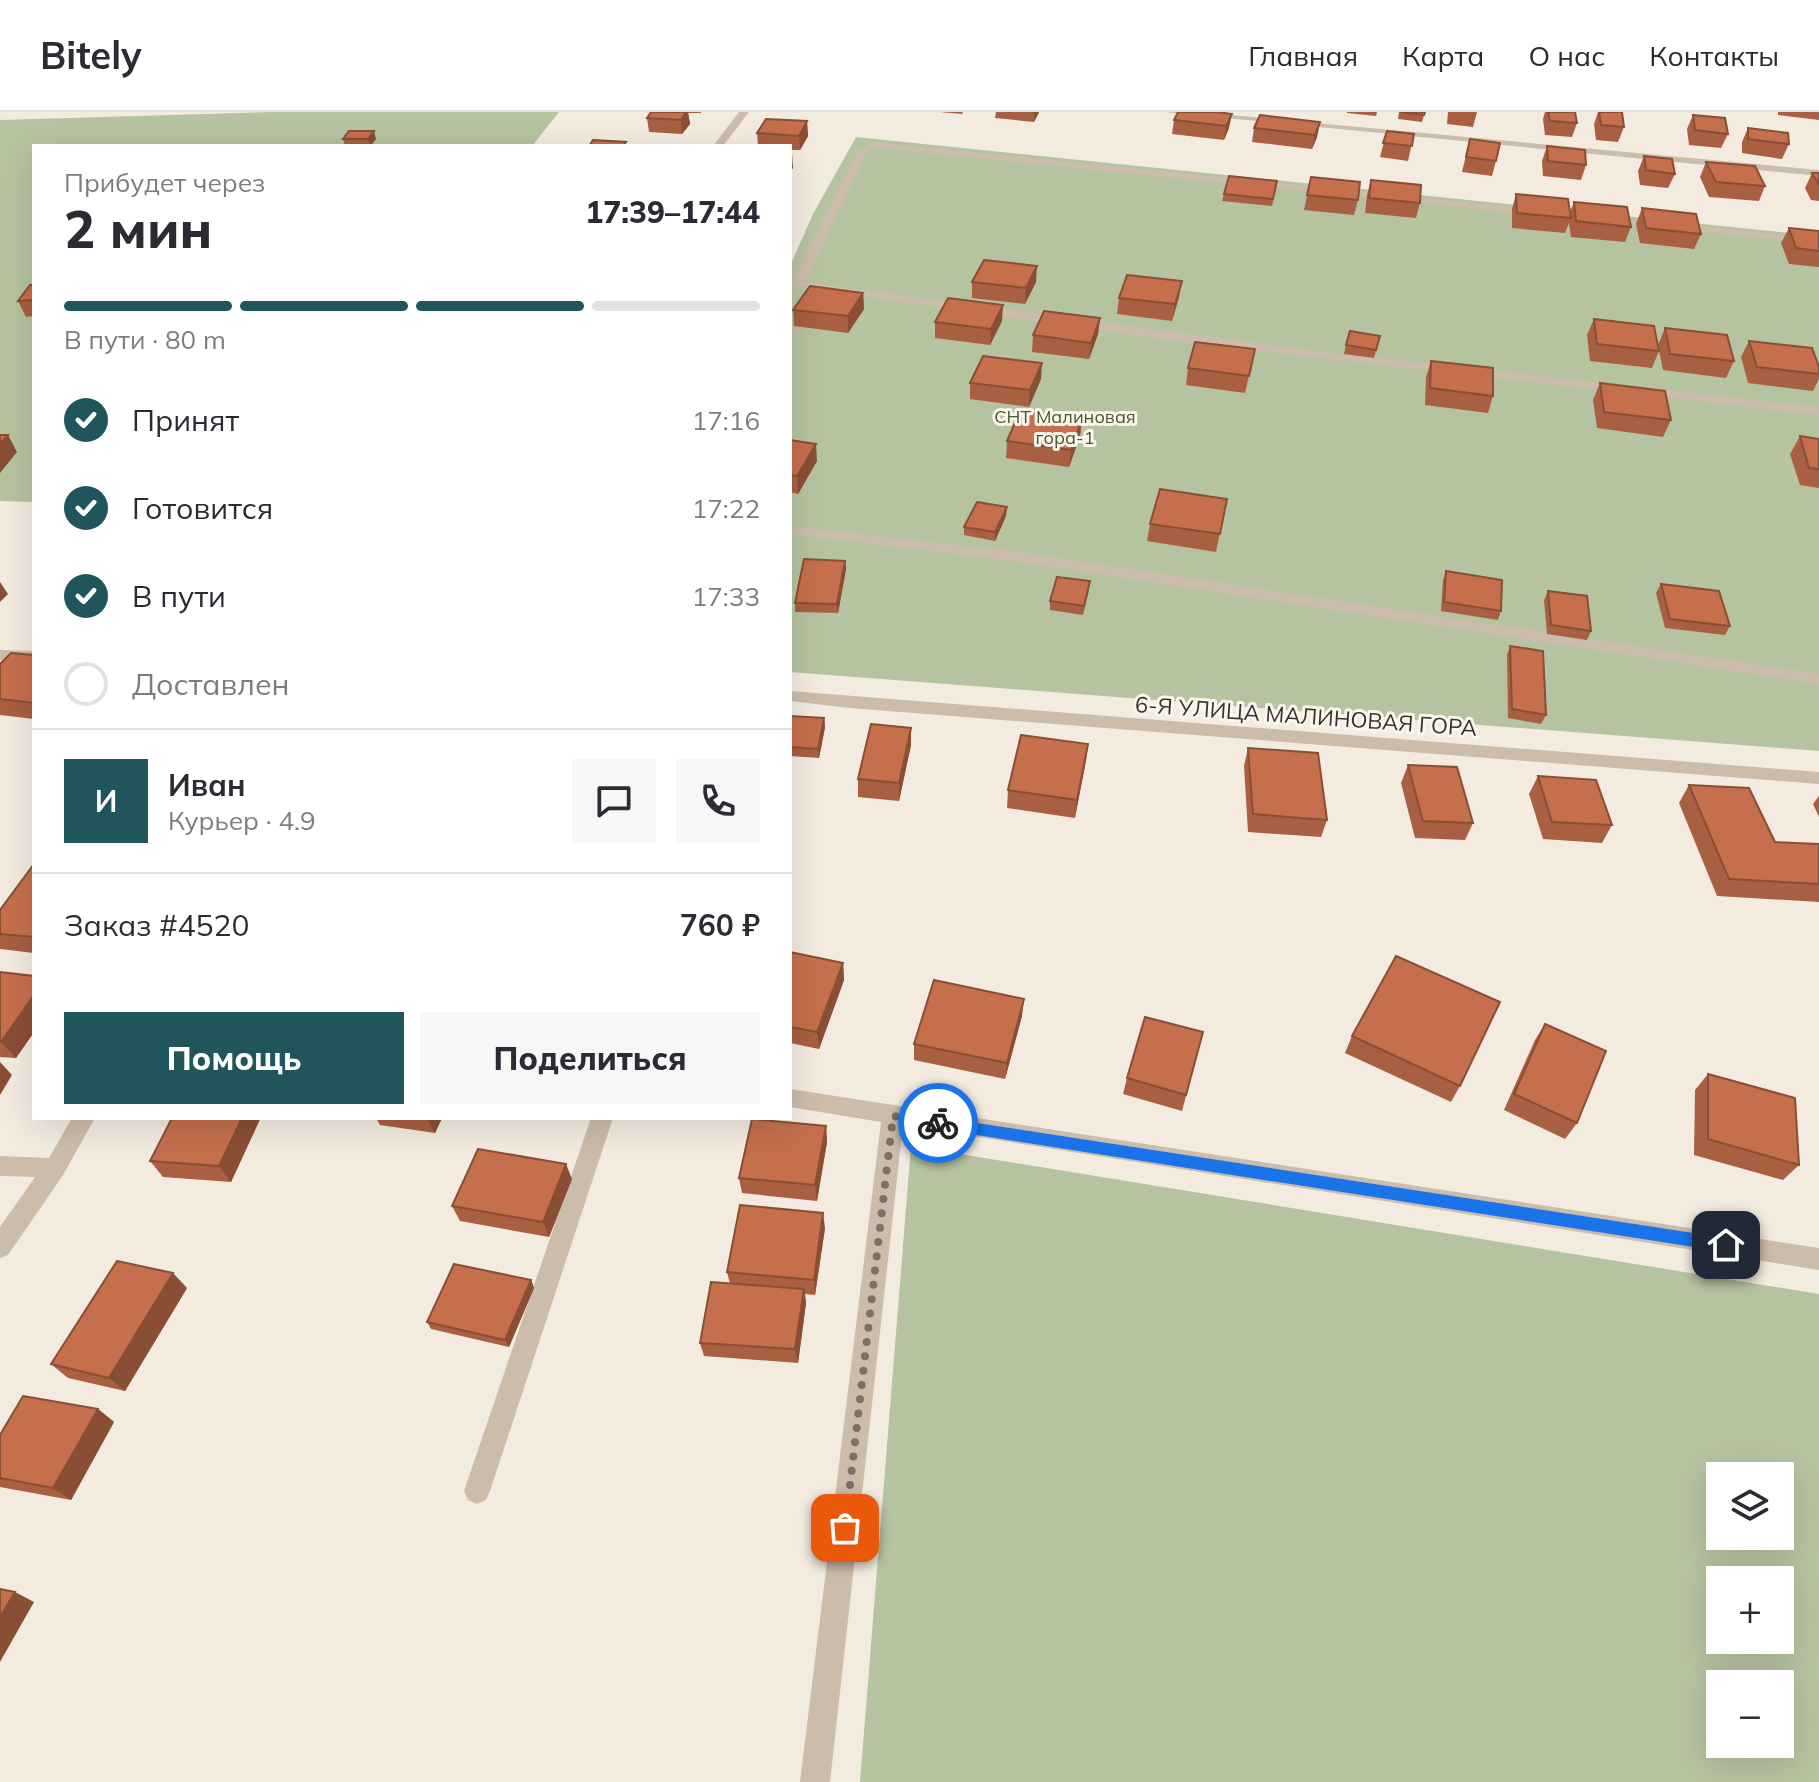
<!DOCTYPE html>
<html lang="ru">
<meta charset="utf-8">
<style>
:root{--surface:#fff;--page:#f7f7f7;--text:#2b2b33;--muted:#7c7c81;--line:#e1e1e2;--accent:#20555c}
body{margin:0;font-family:Mulish,sans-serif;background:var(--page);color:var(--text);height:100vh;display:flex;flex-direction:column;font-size:30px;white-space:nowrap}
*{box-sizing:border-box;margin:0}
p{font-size:26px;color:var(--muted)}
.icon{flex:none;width:44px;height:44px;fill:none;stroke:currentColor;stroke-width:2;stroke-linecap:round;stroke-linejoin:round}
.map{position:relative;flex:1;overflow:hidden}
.drawer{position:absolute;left:32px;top:32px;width:760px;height:976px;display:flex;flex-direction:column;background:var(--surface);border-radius:0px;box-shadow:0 8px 32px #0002}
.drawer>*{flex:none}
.tools{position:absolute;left:1706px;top:1350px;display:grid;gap:16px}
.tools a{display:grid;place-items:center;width:88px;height:88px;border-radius:0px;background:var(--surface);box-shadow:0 8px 32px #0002;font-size:40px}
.pin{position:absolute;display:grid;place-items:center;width:68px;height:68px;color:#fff;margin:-34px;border-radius:16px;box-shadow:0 4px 12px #0006}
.courier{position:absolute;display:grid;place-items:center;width:80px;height:80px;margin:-40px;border:6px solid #1a73e8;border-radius:50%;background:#fff;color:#222;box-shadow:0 2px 10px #0007}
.head em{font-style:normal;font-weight:800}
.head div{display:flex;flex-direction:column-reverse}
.head{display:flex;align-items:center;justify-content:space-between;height:136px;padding:0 32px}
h1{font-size:52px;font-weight:800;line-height:60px}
.bar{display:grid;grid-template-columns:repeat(4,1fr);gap:12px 8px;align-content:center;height:96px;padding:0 32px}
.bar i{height:10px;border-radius:6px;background:var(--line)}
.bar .active{background:var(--accent)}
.bar p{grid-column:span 4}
.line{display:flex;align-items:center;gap:20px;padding:0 32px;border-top:2px solid var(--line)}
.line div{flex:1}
.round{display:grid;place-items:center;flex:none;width:84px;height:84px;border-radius:0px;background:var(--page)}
ol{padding:0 32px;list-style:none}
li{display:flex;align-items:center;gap:24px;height:88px}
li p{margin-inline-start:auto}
li .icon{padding:8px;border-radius:50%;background:var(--accent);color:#fff;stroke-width:4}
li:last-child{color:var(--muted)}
li i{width:44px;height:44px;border:4px solid var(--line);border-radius:50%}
.cta{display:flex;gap:16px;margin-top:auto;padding:16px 32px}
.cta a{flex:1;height:92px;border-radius:0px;background:var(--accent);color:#fff;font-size:32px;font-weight:800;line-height:92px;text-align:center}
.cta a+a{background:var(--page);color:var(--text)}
header{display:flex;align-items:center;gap:48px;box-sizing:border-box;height:112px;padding:0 40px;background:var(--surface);border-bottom:2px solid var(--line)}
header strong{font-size:38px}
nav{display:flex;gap:44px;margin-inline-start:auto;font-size:28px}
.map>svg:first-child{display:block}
</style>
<header>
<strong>Bitely</strong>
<nav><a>Главная</a><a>Карта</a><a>О нас</a><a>Контакты</a></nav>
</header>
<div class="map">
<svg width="1819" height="1670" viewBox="0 0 1819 1670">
<rect width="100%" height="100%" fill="#f3ebe0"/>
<path fill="#b6c3a0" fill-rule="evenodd" d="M273 0H559L532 34H34V390L0 389V8Z
M856 25 1819 124V639L790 560V154L813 102Z
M911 1034 1819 1182V1670H860ZM1780 1364V1424H1720V1364ZM1720 1468H1780V1528H1720ZM1720 1572H1780V1632H1720Z"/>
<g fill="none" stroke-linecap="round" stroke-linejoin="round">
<path fill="#ccbcac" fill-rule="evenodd" d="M874 30 1536 97 1541 100 1536 103 875 36 867 40 804 170 1308 238 1819 295V303L1180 230 793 174 791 172 858 38Z
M1603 104 1819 126V132L1599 109 1598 107Z
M790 414 1020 440 1819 562V572L1020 450 790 422Z
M591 1006H613L490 1379 486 1388 477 1392 468 1388 464 1379Z"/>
<path fill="#ccbcac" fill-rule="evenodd" d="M739 0H749L723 34H713Z
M1164 0H1199L1819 58V64Z
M0 538 34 539V549L0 548Z
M790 579 1819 660V672L850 596 790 589Z
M790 977 1819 1136V1158L903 1013 830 1670H800L881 1010 790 995Z
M72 1006H95L63 1063 8 1143 0 1146V1115L35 1065 0 1064V1044L49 1046Z"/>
</g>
<path fill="#a95f41" d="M651 0H701V1H688L690 12 682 22 649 20 647 6Z
M940 0H963L962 2Z
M996 0H1039L1034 10 995 6Z
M1217 0 1229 16 1224 28 1172 22 1174 8Z
M1347 0H1377L1376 4 1347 1Z
M1399 0H1425L1422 10 1398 7Z
M1448 0H1477L1473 15 1447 12Z
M1545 0H1575L1577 11 1572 25 1545 23 1543 7Z
M1598 0H1622L1624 15 1618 30 1596 28 1594 12Z
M1778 0H1819V8L1778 3Z
M1693 3 1728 22 1721 36 1689 33 1687 17Z
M807 9 808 24 800 38H790V34H758L757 21Z
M1320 10 1317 25 1312 37 1252 30 1254 16Z
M1748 16 1789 32 1782 47 1742 41V30Z
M1387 19 1414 22 1408 49 1380 45Z
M343 27H376L371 34H345Z
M1470 27 1496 49 1492 64 1462 60Z
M1547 34 1586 53 1581 68 1543 64 1542 49Z
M1644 44 1675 62 1668 76 1640 73 1638 59Z
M1706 50 1765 74 1759 89 1709 85 1700 65Z
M1812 61H1819V89L1811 88 1805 76Z
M1311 65 1358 88 1354 103 1304 98Z
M1371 68 1420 91 1416 106 1365 101 1367 83Z
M1277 69 1272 94 1222 89 1224 82Z
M1516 82 1570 100 1574 90 1631 115 1625 130 1571 125 1569 111 1565 121 1512 116V97Z
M1642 96 1701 122 1694 137 1640 131 1636 112Z
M1789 116 1819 119V155L1789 152 1781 131Z
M972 170H1036L1025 192 972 186Z
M34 173V204L26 205 18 189Z
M863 181 864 197 848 221 794 214 793 198Z
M1179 185 1172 209 1117 202 1119 186Z
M1100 206 1098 222 1089 247 1032 240 1033 223Z
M1594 207 1659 239 1652 256 1590 249 1587 223Z
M1002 209 990 233 935 226V210Z
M1665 216 1734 249 1726 266 1663 258 1658 233Z
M1380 224 1374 246 1344 242 1346 233Z
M1749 229 1819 255V267L1813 279 1748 271 1741 245Z
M1255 237 1245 281 1186 273 1188 256Z
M1431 249 1493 284 1488 301 1425 293 1426 265Z
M1041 267 1029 295 970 287V271Z
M1600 271 1671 308 1663 325 1597 316 1593 288Z
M1082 307 1080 324 1069 355 1006 346 1007 329Z
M1800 324 1819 327V376L1800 373 1790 342Z
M790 328 817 349 798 382 790 380Z
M1227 387 1216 440 1147 429 1150 412Z
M1006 404 995 429 964 423V415Z
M845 449 846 457 838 501 795 500V491Z
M1446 459 1501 499 1498 508 1441 499 1443 468Z
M1661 472 1730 514 1725 523 1665 516 1656 481Z
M1089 478 1083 503 1050 498V489Z
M1548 479 1591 519 1587 528 1547 522 1544 488Z
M1510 534 1546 603 1541 612 1508 606 1507 543Z
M34 543V607L0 603V552Z
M790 604 824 606 825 615 819 646 790 644Z
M1088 632 1075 706 1007 696 1008 678Z
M911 633 899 689 858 685V667Z
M1248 636 1327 708 1321 725 1248 720 1244 654Z
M1408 653 1473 711 1465 728 1415 726 1401 671Z
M1538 664 1612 713 1602 731 1543 727 1529 682Z
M1689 673 1775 730 1819 732V790L1717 784 1679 691Z
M1819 684V705L1813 692Z
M34 752V841L0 837V798Z
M790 840 843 851 844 868 819 937 790 931Z
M0 860 34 864V920L16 946 0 945Z
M1022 904 1005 967 914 948V932Z
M1545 912 1577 1011 1565 1027 1504 998 1535 928Z
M1203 920 1182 999 1123 982 1127 966Z
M1352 924 1460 974 1451 990 1345 941Z
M1708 962 1799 1053 1783 1068 1694 1043 1695 978Z
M376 1006H442L435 1021 380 1013Z
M260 1007 231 1070 163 1065 150 1049Z
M826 1014 827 1030 817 1089 742 1081 739 1066Z
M572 1067 549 1125 460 1109 452 1094Z
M825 1116 815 1183 805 1182 806 1191 798 1251 704 1244 700 1231 730 1172 727 1160Z
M531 1168 534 1176 509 1235 431 1217 427 1210Z
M187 1176 125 1279 68 1266 51 1252Z
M98 1297 114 1310 71 1388 0 1375V1323Z"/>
<path fill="#8a4e35" d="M686 0H688L690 12 682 22 681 8Z
M1034 0H1039L1034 10Z
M1232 2 1229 16 1224 28 1226 14Z
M807 9 808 24 800 38 799 24Z
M1320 10 1317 25 1312 37 1315 23Z
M374 19 376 27 370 34 368 27Z
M792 41 793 56 790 61V45Z
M1037 154 1036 170 1025 192 1026 176Z
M1182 169 1179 185 1172 209 1175 192Z
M863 181 864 197 848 221V204Z
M1003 193 1002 209 990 233 991 217Z
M1100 206 1098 222 1089 247 1091 231Z
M1042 251 1041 267 1029 295 1030 278Z
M1082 307 1080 324 1069 355 1071 338Z
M8 323 17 340 0 361V332Z
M816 332 817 349 798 382 797 364Z
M1007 395 1006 404 995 429V420Z
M845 449 846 457 838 501 837 492Z
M0 470 8 482 0 490Z
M824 606 825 615 819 646 818 637Z
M911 616V633L899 689V671Z
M1088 632 1086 649 1075 706 1077 688Z
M843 851 844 868 819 937 817 920Z
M34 883V920L16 946 1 930Z
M1024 887 1022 904 1005 967 1007 951Z
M0 950 12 963 0 983Z
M242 1006 260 1007 231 1070 219 1054Z
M427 1006H442L435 1021Z
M826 1014 827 1030 817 1089 815 1073Z
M566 1052 572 1067 549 1125 543 1110Z
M823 1101 825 1116 815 1183 814 1168Z
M173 1161 187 1176 125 1279 109 1266Z
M531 1168 534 1176 509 1235 505 1228Z
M804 1177 806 1191 798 1251 795 1237Z
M98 1297 114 1310 71 1388 53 1376Z
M15 1480 34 1490 0 1550V1505Z"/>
<path fill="#c56f4c" stroke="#8a4e35" stroke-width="2" d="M651 0H686L681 8 647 6Z
M1178 0H1217L1232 2 1226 14 1174 8Z
M1400 0H1425L1424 3Z
M1548 0H1575L1577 11 1550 9Z
M1599 0H1622L1624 15 1601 13Z
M1260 3 1320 10 1315 23 1254 16Z
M1693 3 1725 6 1728 22 1695 18Z
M766 7 807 9 799 24 757 21Z
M1748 16 1788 21 1789 32 1748 27Z
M349 19H374L368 27H343Z
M1387 19 1414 22 1412 34 1383 31Z
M1470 27 1500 31 1496 49 1466 45Z
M593 28 626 30 623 34H589Z
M1547 34 1585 38 1586 53 1548 49Z
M1644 44 1672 47 1675 62 1646 58Z
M1706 50 1755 54 1765 74 1716 70Z
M1812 61H1819V73Z
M1229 64 1277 69 1273 87 1224 82Z
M1311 65 1360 70 1358 88 1307 83Z
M1371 68 1421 73 1420 91 1369 86Z
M1516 82 1568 87 1571 106 1517 101Z
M1574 90 1627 95 1631 115 1576 109Z
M1642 96 1696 102 1701 122 1646 116Z
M1789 116 1819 119V139L1796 136Z
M984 148 1037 154 1026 176 972 170Z
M1127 163 1182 169 1175 192 1119 186Z
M30 173H34V188L18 189Z
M810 174 863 181 848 204 793 198Z
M948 186 1003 193 991 217 935 210Z
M1044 199 1100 206 1091 231 1033 223Z
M1594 207 1654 214 1659 239 1597 232Z
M1665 216 1727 223 1734 249 1670 242Z
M1350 219 1380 224 1376 238 1346 233Z
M1749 229 1812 236 1819 255V262L1757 255Z
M1195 230 1255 237 1249 264 1188 256Z
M983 244 1042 251 1030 278 970 271Z
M1431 249 1493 256V284L1430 276Z
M1600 271 1665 279 1671 308 1604 300Z
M1020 299 1082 307 1071 338 1007 329Z
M0 323H8L0 332Z
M1800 324 1819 327V357L1809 356Z
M790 328 816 332 797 364 790 363Z
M1160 377 1227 387 1220 422 1150 412Z
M977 390 1007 395 995 420 964 415Z
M804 447 845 449 837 492 795 491Z
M1446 459 1502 468 1501 499 1444 490Z
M1057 465 1090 469 1084 494 1050 489Z
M1661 472 1719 479 1730 514 1670 507Z
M1548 479 1587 484 1591 519 1551 513Z
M1510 534 1543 539 1546 603 1512 597Z
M11 541 34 543V591L0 587V552Z
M790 604 824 606 818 637 790 635Z
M871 612 911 616 899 671 858 667Z
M1021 623 1088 632 1077 688 1008 678Z
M1248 636 1318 641 1327 708 1253 702Z
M1408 653 1457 655 1473 711 1423 709Z
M1538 664 1596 668 1612 713 1552 710Z
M1689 673 1749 676 1775 730 1819 732V772L1729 767Z
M34 752V825L0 822V798Z
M790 840 843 851 817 920 790 915Z
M1396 844 1500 890 1460 974 1352 924Z
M0 860 34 864V883L1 930H0Z
M934 868 1024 887 1007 951 914 932Z
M1145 905 1203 920 1186 983 1127 966Z
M1545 912 1606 939 1577 1011 1514 982Z
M1708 962 1795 986 1799 1053 1708 1027Z
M172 1006H242L219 1054 150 1049Z
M752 1007 826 1014 815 1073 739 1066Z
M478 1037 566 1052 543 1110 452 1094Z
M740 1093 823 1101 814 1168 727 1160Z
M117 1149 173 1161 109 1266 51 1252Z
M454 1152 531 1168 505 1228 427 1210Z
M711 1170 804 1177 795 1237 700 1231Z
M23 1284 98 1297 53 1376 0 1366V1323Z
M0 1477 15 1480 0 1505Z"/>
<path fill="#1a73e8" d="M938 1005 1726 1126 1734 1133 1726 1140 938 1017 931 1011Z"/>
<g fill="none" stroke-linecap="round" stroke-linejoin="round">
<path stroke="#7b716a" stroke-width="8" stroke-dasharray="0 14.4" d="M845 1416 893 1004 938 1011"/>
</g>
<g text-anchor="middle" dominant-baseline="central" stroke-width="6" stroke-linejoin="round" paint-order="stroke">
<g font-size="18" fill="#47582e" stroke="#faf5ed">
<text x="1065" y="304">СНТ Малиновая<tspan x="1065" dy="21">гора-1</tspan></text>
</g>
<g font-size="22" fill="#3a302b" stroke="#faf5ed">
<text transform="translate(1306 604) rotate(4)">6-Я УЛИЦА МАЛИНОВАЯ ГОРА</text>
</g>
</g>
</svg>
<div class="tools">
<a><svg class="icon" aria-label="layers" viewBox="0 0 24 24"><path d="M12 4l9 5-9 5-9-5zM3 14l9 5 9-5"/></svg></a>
<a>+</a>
<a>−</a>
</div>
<div class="pin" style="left:845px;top:1416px;background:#ea580c"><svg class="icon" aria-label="bag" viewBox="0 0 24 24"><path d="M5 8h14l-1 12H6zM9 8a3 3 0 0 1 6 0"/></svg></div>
<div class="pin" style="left:1726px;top:1133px;background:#1f2937"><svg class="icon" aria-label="home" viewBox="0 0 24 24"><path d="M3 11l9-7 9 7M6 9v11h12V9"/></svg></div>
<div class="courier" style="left:938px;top:1011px"><svg class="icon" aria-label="bike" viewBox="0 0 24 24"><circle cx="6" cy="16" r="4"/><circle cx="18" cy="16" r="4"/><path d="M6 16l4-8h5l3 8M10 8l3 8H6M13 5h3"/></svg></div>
<section class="drawer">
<div class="head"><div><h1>2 мин</h1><p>Прибудет через</p></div><em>17:39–17:44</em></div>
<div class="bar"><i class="active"></i><i class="active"></i><i class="active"></i><i></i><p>В пути · 80 m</p></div>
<ol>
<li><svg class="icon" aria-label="check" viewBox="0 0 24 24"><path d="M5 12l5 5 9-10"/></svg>Принят<p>17:16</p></li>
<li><svg class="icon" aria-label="check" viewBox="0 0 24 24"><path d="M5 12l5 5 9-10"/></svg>Готовится<p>17:22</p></li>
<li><svg class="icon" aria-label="check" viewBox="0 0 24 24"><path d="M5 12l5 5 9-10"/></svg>В пути<p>17:33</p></li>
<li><i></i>Доставлен</li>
</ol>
<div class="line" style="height:144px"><b class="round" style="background:var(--accent);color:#fff">И</b><div><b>Иван</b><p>Курьер · 4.9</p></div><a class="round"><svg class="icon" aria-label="chat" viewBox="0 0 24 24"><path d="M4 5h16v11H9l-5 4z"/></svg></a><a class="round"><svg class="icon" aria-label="phone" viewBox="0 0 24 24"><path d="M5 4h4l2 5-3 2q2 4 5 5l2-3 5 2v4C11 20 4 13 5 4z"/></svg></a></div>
<div class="line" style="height:104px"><div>Заказ #4520</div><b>760 ₽</b></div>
<div class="cta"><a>Помощь</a><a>Поделиться</a></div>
</section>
</div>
